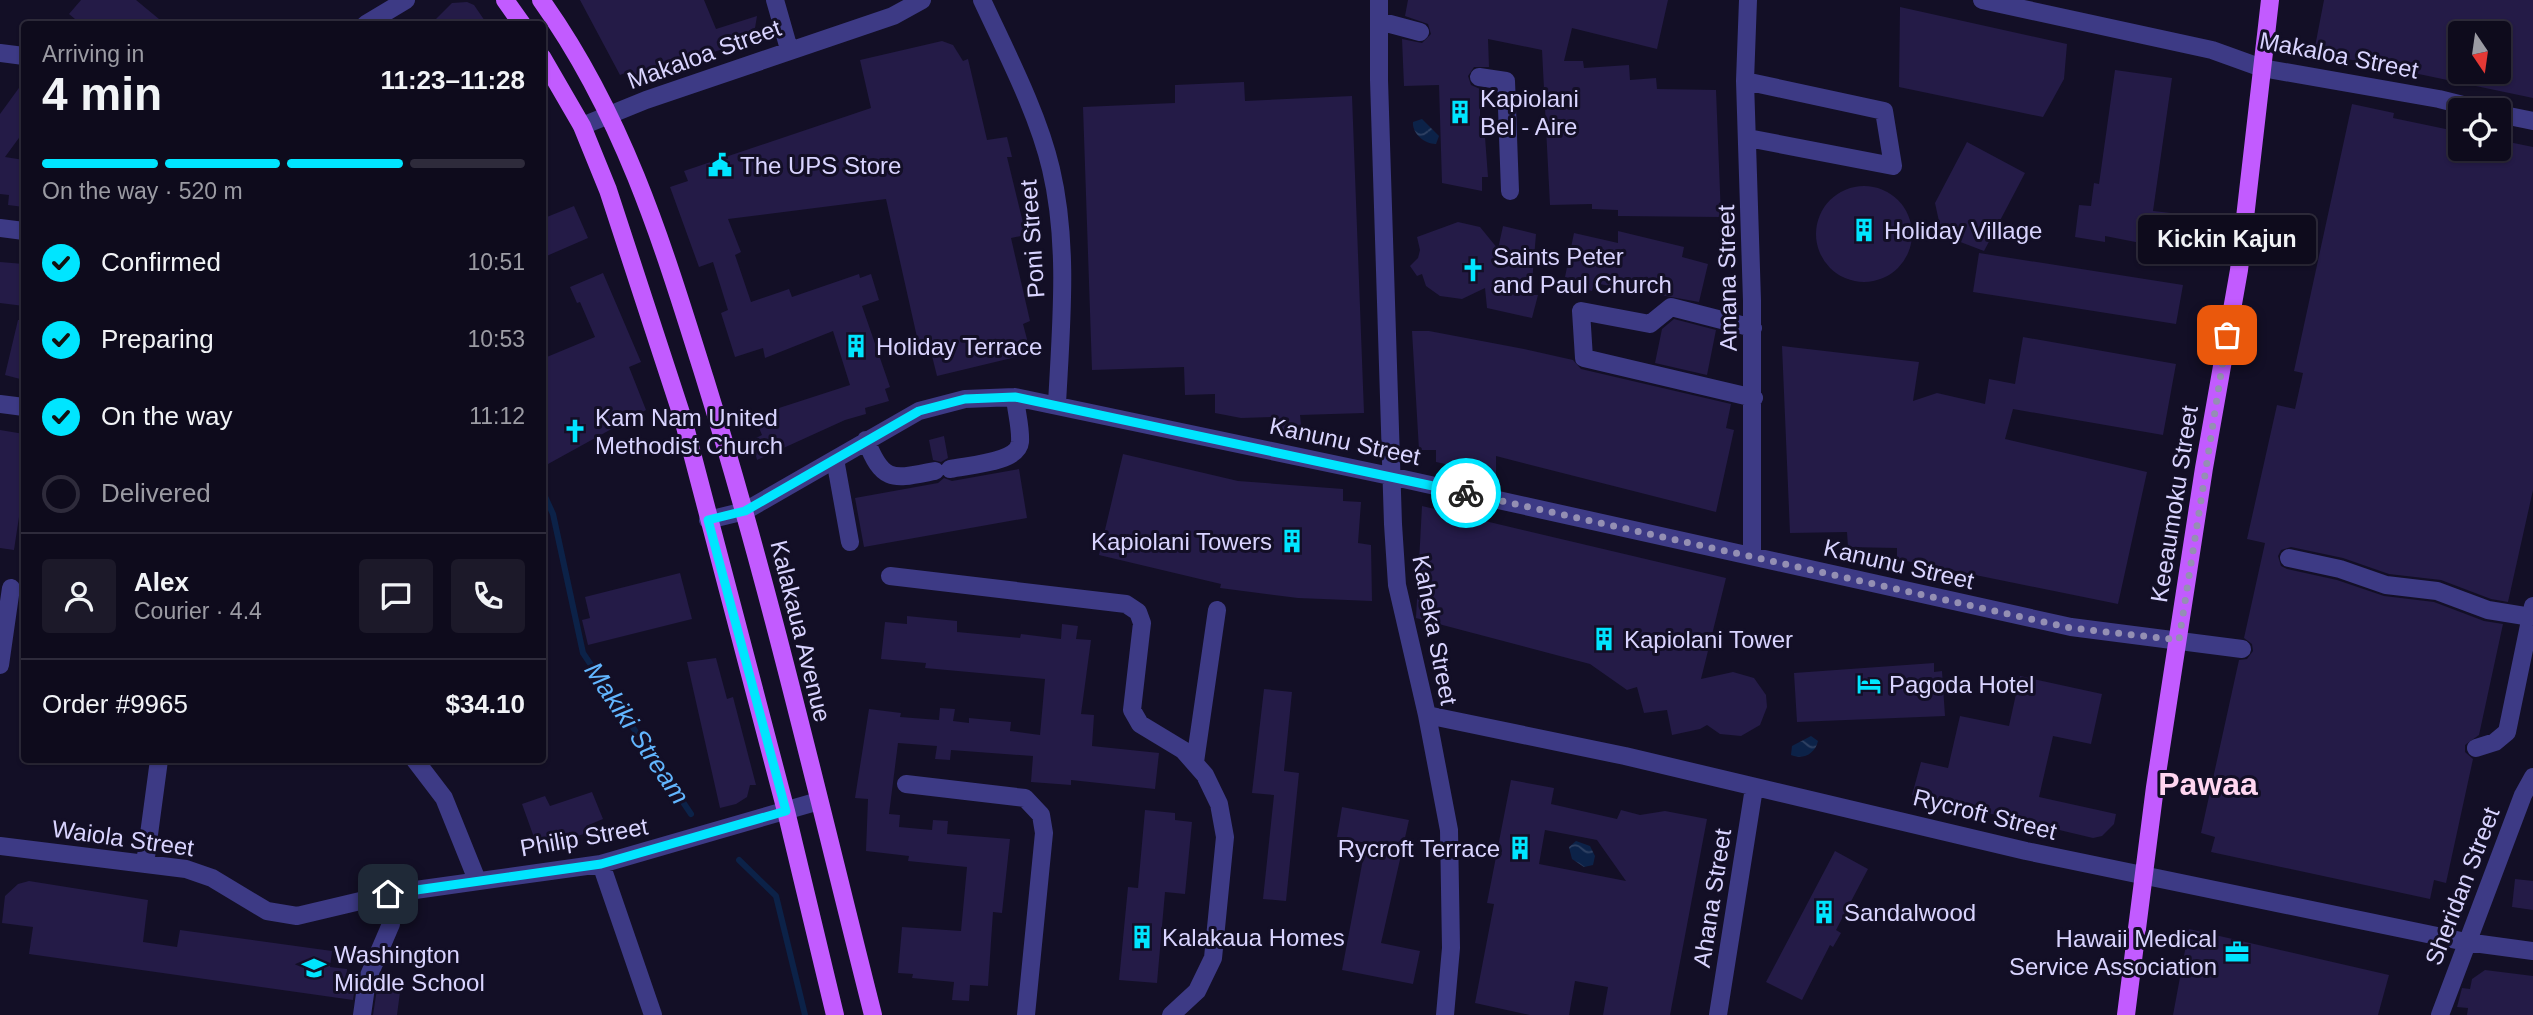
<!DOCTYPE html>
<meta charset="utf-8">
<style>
:root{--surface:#0e0b1c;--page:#1c1929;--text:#f1f3f6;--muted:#9b9ba3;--line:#2e2b3b;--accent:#00e5ff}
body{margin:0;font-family:Arial,sans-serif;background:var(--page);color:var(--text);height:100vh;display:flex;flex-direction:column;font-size:26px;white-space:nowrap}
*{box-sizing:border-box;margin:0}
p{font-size:23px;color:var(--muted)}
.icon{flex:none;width:38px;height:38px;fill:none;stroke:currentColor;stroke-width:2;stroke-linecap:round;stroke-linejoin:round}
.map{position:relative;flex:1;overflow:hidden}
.details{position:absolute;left:21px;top:21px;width:525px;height:742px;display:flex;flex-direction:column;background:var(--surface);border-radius:7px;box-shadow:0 2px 5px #0004,0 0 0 2px var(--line)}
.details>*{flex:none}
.needle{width:46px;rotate:167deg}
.fabs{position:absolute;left:2448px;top:21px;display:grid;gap:14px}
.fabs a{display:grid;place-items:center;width:63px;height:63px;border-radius:7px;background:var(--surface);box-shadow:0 2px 5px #0004,0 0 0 2px var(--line);font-size:35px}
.pin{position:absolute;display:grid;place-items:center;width:60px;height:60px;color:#fff;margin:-30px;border-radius:14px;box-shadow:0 4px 10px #0006}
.courier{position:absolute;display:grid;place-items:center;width:70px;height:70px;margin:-35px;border:5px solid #00e5ff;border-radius:50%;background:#fff;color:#222;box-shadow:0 2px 9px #0007}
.bubble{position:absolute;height:49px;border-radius:7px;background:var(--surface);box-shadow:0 2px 5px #0004,0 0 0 2px var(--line);font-size:23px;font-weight:700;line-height:49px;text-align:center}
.headline em{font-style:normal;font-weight:700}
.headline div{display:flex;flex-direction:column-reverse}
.headline{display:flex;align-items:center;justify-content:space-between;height:119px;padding:0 21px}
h1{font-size:46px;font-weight:700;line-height:52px}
.bar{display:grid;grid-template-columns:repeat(4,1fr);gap:10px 7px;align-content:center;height:84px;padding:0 21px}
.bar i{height:9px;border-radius:5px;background:var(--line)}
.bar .on{background:var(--accent)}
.bar p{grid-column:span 4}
.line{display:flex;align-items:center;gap:18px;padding:0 21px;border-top:2px solid var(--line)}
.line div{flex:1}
.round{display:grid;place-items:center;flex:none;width:74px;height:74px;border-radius:7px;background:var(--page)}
ol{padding:0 21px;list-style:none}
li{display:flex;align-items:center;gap:21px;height:77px}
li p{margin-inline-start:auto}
li .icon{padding:7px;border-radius:50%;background:var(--accent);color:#111;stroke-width:4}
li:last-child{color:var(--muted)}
li i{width:38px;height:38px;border:4px solid var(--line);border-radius:50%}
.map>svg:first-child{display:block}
</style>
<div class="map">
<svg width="2533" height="1015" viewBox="0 0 2533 1015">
<defs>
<pattern id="water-waves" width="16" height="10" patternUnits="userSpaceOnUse" patternTransform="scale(1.75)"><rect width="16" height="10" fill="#0c2248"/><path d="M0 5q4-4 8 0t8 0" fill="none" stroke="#2f4163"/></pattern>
</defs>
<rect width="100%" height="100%" fill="#130f26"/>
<path fill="url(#water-waves)" d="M1422 119 1439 136 1436 144C1424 144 1412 133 1413 122Z
M1811 736 1818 741C1815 754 1803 760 1791 755L1792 746Z
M1576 841 1590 846 1595 856 1593 865 1584 867 1572 859 1569 847Z"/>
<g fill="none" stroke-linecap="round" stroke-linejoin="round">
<path stroke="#0c2248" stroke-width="6" d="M542 490 553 514 583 653 691 814
M739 860 776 896 805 1015"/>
</g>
<path fill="#241b47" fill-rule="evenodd" d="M81 0H136L165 24H81L69 14Z
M580 0H704L716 29 757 16 754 34 742 43 635 77 632 70 620 75Z
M1408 0H1668L1657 49 1572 28 1564 61H1583L1584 68 1629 65 1630 80 1656 78 1657 89 1716 90 1721 217 1618 216V210L1592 209V204L1550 205 1542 50 1488 39 1489 67H1474L1468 76 1471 85 1480 89V138L1485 137 1488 177H1482V191L1442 183 1439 85 1404 86 1402 39 1422 43 1431 34 1428 24 1405 16Z
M2324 0H2533V98L2314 52ZM2460 33H2499V72H2460Z
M467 2 474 5 487 24H431L452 3Z
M1900 7 2067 44 2064 79 2043 117 1899 87Z
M942 41 953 45 963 61 968 59 987 140 1007 137 1012 157H1007L1026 235 1011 238 1030 321 1023 324 1028 343 1026 350 1020 356 937 376 929 344 919 346 886 199 728 219 741 252 735 255 751 302 789 289 792 297 859 274 860 278 871 274 879 300 862 306 890 387 885 389 889 401 865 408 866 414 845 420 757 460 752 440 762 435 754 416 850 385 833 331 765 358 763 348 735 357 721 313 728 310 713 262 699 267 670 187 688 181 684 171 871 108 860 60Z
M2115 70 2172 78 2153 211 2171 213 2166 248 2105 236V242L2075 237 2079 205 2091 206 2094 183 2099 184Z
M24 81V131L5 157 24 160V207L8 205 9 195 0 194V114Z
M1244 82 1245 101 1352 96 1364 413 1300 415 1302 434 1276 428 1275 417 1241 418 1215 413V394L1185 395 1184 367 1092 370 1083 107 1175 103V85Z
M2352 104 2394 113 2393 118 2460 132V149H2499V140L2533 147V490L2508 602 2491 599 2441 580 2389 574 2343 558 2291 547 2281 550 2278 556 2281 566 2287 569 2337 580 2384 596 2434 602 2484 621 2503 624 2479 735 2465 745V752L2473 759 2446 883 2434 880 2430 899 2211 852 2215 837 2201 833 2239 660 2247 659 2253 651 2252 644 2244 638 2265 543 2247 539 2277 405 2295 409 2303 373 2294 371Z
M1967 142 2025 173 1984 251 1942 235 1935 203Z
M1816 234a48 48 0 1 1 96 0a48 48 0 1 1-96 0Z
M574 206 588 238 542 258V219Z
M1458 222 1480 227 1498 249 1503 226 1536 234 1531 295H1538L1532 318 1487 308 1485 288 1462 299 1440 296 1426 286 1422 274 1417 276 1410 266 1418 258 1420 250 1417 237Z
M1618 231 1684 247 1682 257 1708 264 1699 302 1594 283 1592 291 1578 288 1579 280 1565 277 1574 233 1618 243Z
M1979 253 2183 285 2176 324 1973 292Z
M0 262 24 264V306L0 303Z
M603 273 641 362 629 367 646 410 548 464 542 451V359L595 337 580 302 577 303 570 287Z
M1674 319 1716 330 1707 375 1655 363 1662 329Z
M18 320H24V380L5 375Z
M1412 331H1429L1524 349 1573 360 1581 369 1731 404 1726 428 1734 430 1716 512 1496 456V475L1436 462V450H1419Z
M2023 337 2176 364 2163 435 2013 409 2005 439 2147 472 2118 604 1897 559V548L1848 547 1847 532 1790 533 1782 346 1919 362 1913 401 1937 393 1985 404 1989 379 2015 384Z
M0 430 24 434V484L14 550 0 548Z
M944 436 948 458 941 462 933 460 929 440Z
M1123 454 1238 481 1343 489V501L1361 502 1358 543 1371 545 1372 601 1298 598 1220 588 1221 584 1099 555Z
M1019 469 1027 518 864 547 855 498 938 483 944 478 952 481Z
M1422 506 1726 578 1701 679 1733 672 1754 678 1766 695 1767 707 1760 725 1741 736 1720 734 1707 725 1700 729 1672 735 1667 710 1644 713 1637 687 1627 690 1590 664 1416 618Z
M680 573 692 619 588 645 582 620 590 618 585 597Z
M907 616 957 621V632L1020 638 1021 634 1061 639 1062 624 1078 626 1076 639 1091 640 1081 714 1094 715 1092 746 1159 753 1155 789 1071 780V785L1031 782 1033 756 951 750 950 760 935 759 937 746 898 743 889 814 900 815 899 827 932 830 933 820 948 821 947 834 1010 839 1002 913 993 912 988 986 970 985 969 1001 952 1000 954 982 912 978 913 974 898 973 902 927 961 931 967 867 908 861 909 856 866 851 868 799 855 798 869 709 901 713 900 717 939 720 940 708 955 709 953 721 969 723V718L1011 722 1010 731 1040 735 1045 679 925 668 926 663 881 659 885 622 907 624Z
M716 658 727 699 733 697 756 785H750L747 797 736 804 720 808 687 662Z
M1934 663V672L1942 671 1945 716 1797 722 1794 673Z
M2020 676 2102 694 2091 744 2053 736 2039 797 2116 814 2114 824 2102 836 2093 838 1912 795 1921 762 1948 768 1960 716 2009 726Z
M1264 689 1292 692 1284 771 1299 773 1286 901 1263 899 1274 795 1252 793Z
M1511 780 1554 788 1551 804 1617 819 1621 810 1640 815 1665 811 1707 819 1670 1015H1603L1608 987 1575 981 1569 1015H1530L1475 1003 1494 904 1487 903ZM1545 830 1597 840 1626 881 1539 864Z
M592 792 603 819 586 826 589 832 550 846 548 839 536 843 522 804 545 796 550 806Z
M1342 807 1409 820 1381 943 1420 951 1413 984 1342 970 1366 843 1337 837Z
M1145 810 1175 813V820L1192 822 1185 894 1165 892 1157 983 1119 980 1128 887 1138 888Z
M1835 851 1868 869 1836 930 1841 933 1833 947 1830 945 1802 1000 1766 982Z
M2515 879 2533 881V910L2512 907Z
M29 881 148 900 143 942 177 947 180 930 332 951 330 967 347 969 346 985 355 986 353 1000 29 954 33 927 2 923 5 896 18 884Z
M2189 929 2389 975 2378 1015H2173Z
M2485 970 2533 976V1015H2467L2468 1008 2457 1007 2462 988 2470 989 2472 979Z
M377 989 400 992 397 1015H373Z"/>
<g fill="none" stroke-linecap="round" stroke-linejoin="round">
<path stroke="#3d3a85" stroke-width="18" d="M775 0 789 49
M982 0C1006 52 1038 113 1051 169 1069 245 1061 326 1057 404
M1379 0V80L1393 524 1397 585 1427 715 1449 830 1451 948 1445 1015
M1748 0 1745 81 1752 301V555
M1982 0 2212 50 2262 68 2439 99 2483 110
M1379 21 1420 32
M366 24 406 0
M0 53 24 56
M1479 77 1506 81 1510 191
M1745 81 1884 111 1893 166 1748 138
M2499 114 2533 121
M582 126 646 100 893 16 922 0
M0 228 24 231
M1753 328 1671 307 1650 324 1581 311 1584 358 1754 398
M0 404 24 407
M866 440C883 484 893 479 935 471
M835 459 850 542
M950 469C967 465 1018 463 1020 442 1021 428 1016 411 1015 397
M708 520 745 511 919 411 965 399 1015 397 1390 476 2071 627 2242 649
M2289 558 2340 569 2386 585 2437 591 2488 610 2531 617
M890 576 1126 604 1138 612 1142 623 1132 710 1140 724 1183 750 1205 775 1219 804 1225 837 1213 958 1197 991 1171 1015
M0 665 11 588
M1427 715 1625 756 2026 851 2466 942 2533 951
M2476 748 2495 742 2507 732 2533 606
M415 760 444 798 477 880
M1195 762 1217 610
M906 784 1025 798 1041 815 1044 833 1026 1015
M0 846 186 869 212 878 267 911 297 916 394 893 601 864 819 801
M145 864 159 760
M601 864 653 1015
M362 1015 367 980 391 924 388 894
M1718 1015 1754 788
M2440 1015 2523 795 2533 777"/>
<path stroke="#c25bff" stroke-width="18" d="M505 0 522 24
M541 0C624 116 663 245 705 379 770 588 819 802 873 1015
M542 57 582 126 608 190 683 419 786 811 835 1015
M2126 1015 2155 787 2204 468 2239 270 2270 0"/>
</g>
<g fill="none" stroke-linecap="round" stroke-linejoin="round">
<path stroke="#948fb3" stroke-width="7" stroke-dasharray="0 12.6" d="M1466 493 2071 628 2179 640 2227 335"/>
<path stroke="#00e5ff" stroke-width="9" d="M388 894 601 864 786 811 708 520 745 511 919 411 965 399 1015 397 1466 493"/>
</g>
<defs>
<g id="building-bare" transform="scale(1.89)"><path d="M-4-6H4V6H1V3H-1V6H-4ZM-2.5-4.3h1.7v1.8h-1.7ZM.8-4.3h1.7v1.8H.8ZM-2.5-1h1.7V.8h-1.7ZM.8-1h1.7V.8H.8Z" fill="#00e5ff" stroke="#130f26" stroke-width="2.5" paint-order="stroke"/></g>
<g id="civic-bare" transform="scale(1.89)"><path d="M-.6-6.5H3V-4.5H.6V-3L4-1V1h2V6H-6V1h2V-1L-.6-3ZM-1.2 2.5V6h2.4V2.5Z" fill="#00e5ff" stroke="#130f26" stroke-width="2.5" paint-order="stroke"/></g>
<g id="church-bare" transform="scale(1.89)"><path d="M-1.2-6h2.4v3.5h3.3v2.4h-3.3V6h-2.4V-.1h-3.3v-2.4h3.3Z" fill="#00e5ff" stroke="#130f26" stroke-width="2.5" paint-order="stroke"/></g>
<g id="hotel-bare" transform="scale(1.89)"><path d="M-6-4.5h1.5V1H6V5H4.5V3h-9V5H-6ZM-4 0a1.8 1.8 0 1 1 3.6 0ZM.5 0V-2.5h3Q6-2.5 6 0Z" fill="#00e5ff" stroke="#130f26" stroke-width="2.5" paint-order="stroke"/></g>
<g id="office-bare" transform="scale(1.89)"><path d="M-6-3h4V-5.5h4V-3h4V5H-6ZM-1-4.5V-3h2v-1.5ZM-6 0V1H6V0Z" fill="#00e5ff" stroke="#130f26" stroke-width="2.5" paint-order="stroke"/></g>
<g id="school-bare" transform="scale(1.89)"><path d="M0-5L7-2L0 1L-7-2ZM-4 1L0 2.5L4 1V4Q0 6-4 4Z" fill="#00e5ff" stroke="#130f26" stroke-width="2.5" paint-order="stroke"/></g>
</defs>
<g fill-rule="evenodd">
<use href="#building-bare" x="1460" y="112"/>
<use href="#civic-bare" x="720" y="165"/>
<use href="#building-bare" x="1864" y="230"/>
<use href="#church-bare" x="1473" y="270"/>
<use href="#building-bare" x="856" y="346"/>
<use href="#church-bare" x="575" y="431"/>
<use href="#building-bare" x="1292" y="541"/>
<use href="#building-bare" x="1604" y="639"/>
<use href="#hotel-bare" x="1869" y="684"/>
<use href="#building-bare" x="1520" y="848"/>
<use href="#building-bare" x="1824" y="912"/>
<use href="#building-bare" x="1142" y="937"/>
<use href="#office-bare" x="2237" y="952"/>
<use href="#school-bare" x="314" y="968"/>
</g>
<g text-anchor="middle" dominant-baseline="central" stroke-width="6" stroke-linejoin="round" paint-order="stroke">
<g font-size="24" fill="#d9d4ff" stroke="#130f26">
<text transform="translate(704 54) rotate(-20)">Makaloa Street</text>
<text transform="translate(2339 55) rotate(11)">Makaloa Street</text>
<text transform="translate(1032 239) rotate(-94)">Poni Street</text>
<text transform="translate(1727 278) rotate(-91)">Amana Street</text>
<text transform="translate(1345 441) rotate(12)">Kanunu Street</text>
<text transform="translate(2174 504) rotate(-81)">Keeaumoku Street</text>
<text transform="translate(1899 564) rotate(13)">Kanunu Street</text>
<text transform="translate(1435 630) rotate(79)">Kaheka Street</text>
<text transform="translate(801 631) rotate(76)">Kalakaua Avenue</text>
<text transform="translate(1985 814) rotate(14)">Rycroft Street</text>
<text transform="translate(584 837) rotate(-10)">Philip Street</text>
<text transform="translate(123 838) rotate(8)">Waiola Street</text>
<text transform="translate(2462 886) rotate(-69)">Sheridan Street</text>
<text transform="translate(1712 898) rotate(-81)">Ahana Street</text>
</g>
<g font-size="24" fill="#d9d4ff" stroke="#130f26" text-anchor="start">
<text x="1480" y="98">Kapiolani<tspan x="1480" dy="28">Bel - Aire</tspan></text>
<text x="740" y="165">The UPS Store</text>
<text x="1884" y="230">Holiday Village</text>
<text x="1493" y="256">Saints Peter<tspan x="1493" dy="28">and Paul Church</tspan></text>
<text x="876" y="346">Holiday Terrace</text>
<text x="595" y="417">Kam Nam United<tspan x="595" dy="28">Methodist Church</tspan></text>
<text x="1272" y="541" text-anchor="end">Kapiolani Towers</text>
<text x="1624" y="639">Kapiolani Tower</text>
<text x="1889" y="684">Pagoda Hotel</text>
<text x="1500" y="848" text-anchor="end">Rycroft Terrace</text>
<text x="1844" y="912">Sandalwood</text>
<text x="1162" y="937">Kalakaua Homes</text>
<text x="2217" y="938" text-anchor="end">Hawaii Medical<tspan x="2217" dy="28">Service Association</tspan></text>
<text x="334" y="954">Washington<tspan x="334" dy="28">Middle School</tspan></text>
</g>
<g font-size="26" font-style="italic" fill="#62b6ff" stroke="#130f26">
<text transform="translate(637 733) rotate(56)">Makiki Stream</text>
</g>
<g font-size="32" font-weight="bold" fill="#ffd6f0" stroke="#130f26">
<text x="2208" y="784">Pawaa</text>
</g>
</g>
</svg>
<div class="fabs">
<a><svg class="needle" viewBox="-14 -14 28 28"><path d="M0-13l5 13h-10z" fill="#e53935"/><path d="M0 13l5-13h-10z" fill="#9b9ba3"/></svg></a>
<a><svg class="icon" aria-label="locate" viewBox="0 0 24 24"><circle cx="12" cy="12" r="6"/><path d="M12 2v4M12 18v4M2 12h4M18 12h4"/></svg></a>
</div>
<div class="pin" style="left:2227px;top:335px;background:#ea580c"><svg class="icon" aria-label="bag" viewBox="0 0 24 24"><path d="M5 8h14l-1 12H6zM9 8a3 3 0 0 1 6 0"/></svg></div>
<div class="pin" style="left:388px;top:894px;background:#1f2937"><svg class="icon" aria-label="home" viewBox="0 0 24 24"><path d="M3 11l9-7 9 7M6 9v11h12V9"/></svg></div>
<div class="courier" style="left:1466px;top:493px"><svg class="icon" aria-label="bike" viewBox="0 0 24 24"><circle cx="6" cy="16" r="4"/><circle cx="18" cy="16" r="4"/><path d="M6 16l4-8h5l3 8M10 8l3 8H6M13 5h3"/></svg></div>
<div class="bubble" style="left:2138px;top:215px;width:178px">Kickin Kajun</div>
<section class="details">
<div class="headline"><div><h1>4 min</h1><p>Arriving in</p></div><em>11:23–11:28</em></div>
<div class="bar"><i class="on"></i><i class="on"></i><i class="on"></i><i></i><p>On the way · 520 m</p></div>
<ol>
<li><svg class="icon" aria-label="check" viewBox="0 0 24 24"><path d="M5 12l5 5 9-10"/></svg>Confirmed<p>10:51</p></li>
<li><svg class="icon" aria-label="check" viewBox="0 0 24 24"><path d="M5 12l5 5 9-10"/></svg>Preparing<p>10:53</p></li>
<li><svg class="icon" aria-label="check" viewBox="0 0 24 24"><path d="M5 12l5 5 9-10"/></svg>On the way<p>11:12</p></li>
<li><i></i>Delivered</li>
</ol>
<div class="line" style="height:126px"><a class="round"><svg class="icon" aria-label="person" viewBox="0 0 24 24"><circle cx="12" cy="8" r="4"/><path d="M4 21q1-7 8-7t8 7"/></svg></a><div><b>Alex</b><p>Courier · 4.4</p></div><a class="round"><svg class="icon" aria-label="chat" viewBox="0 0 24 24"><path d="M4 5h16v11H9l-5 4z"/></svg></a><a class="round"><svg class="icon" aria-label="phone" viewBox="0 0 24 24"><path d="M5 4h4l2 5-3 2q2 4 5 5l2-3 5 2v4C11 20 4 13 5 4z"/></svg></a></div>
<div class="line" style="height:91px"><div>Order #9965</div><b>$34.10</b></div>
</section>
</div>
